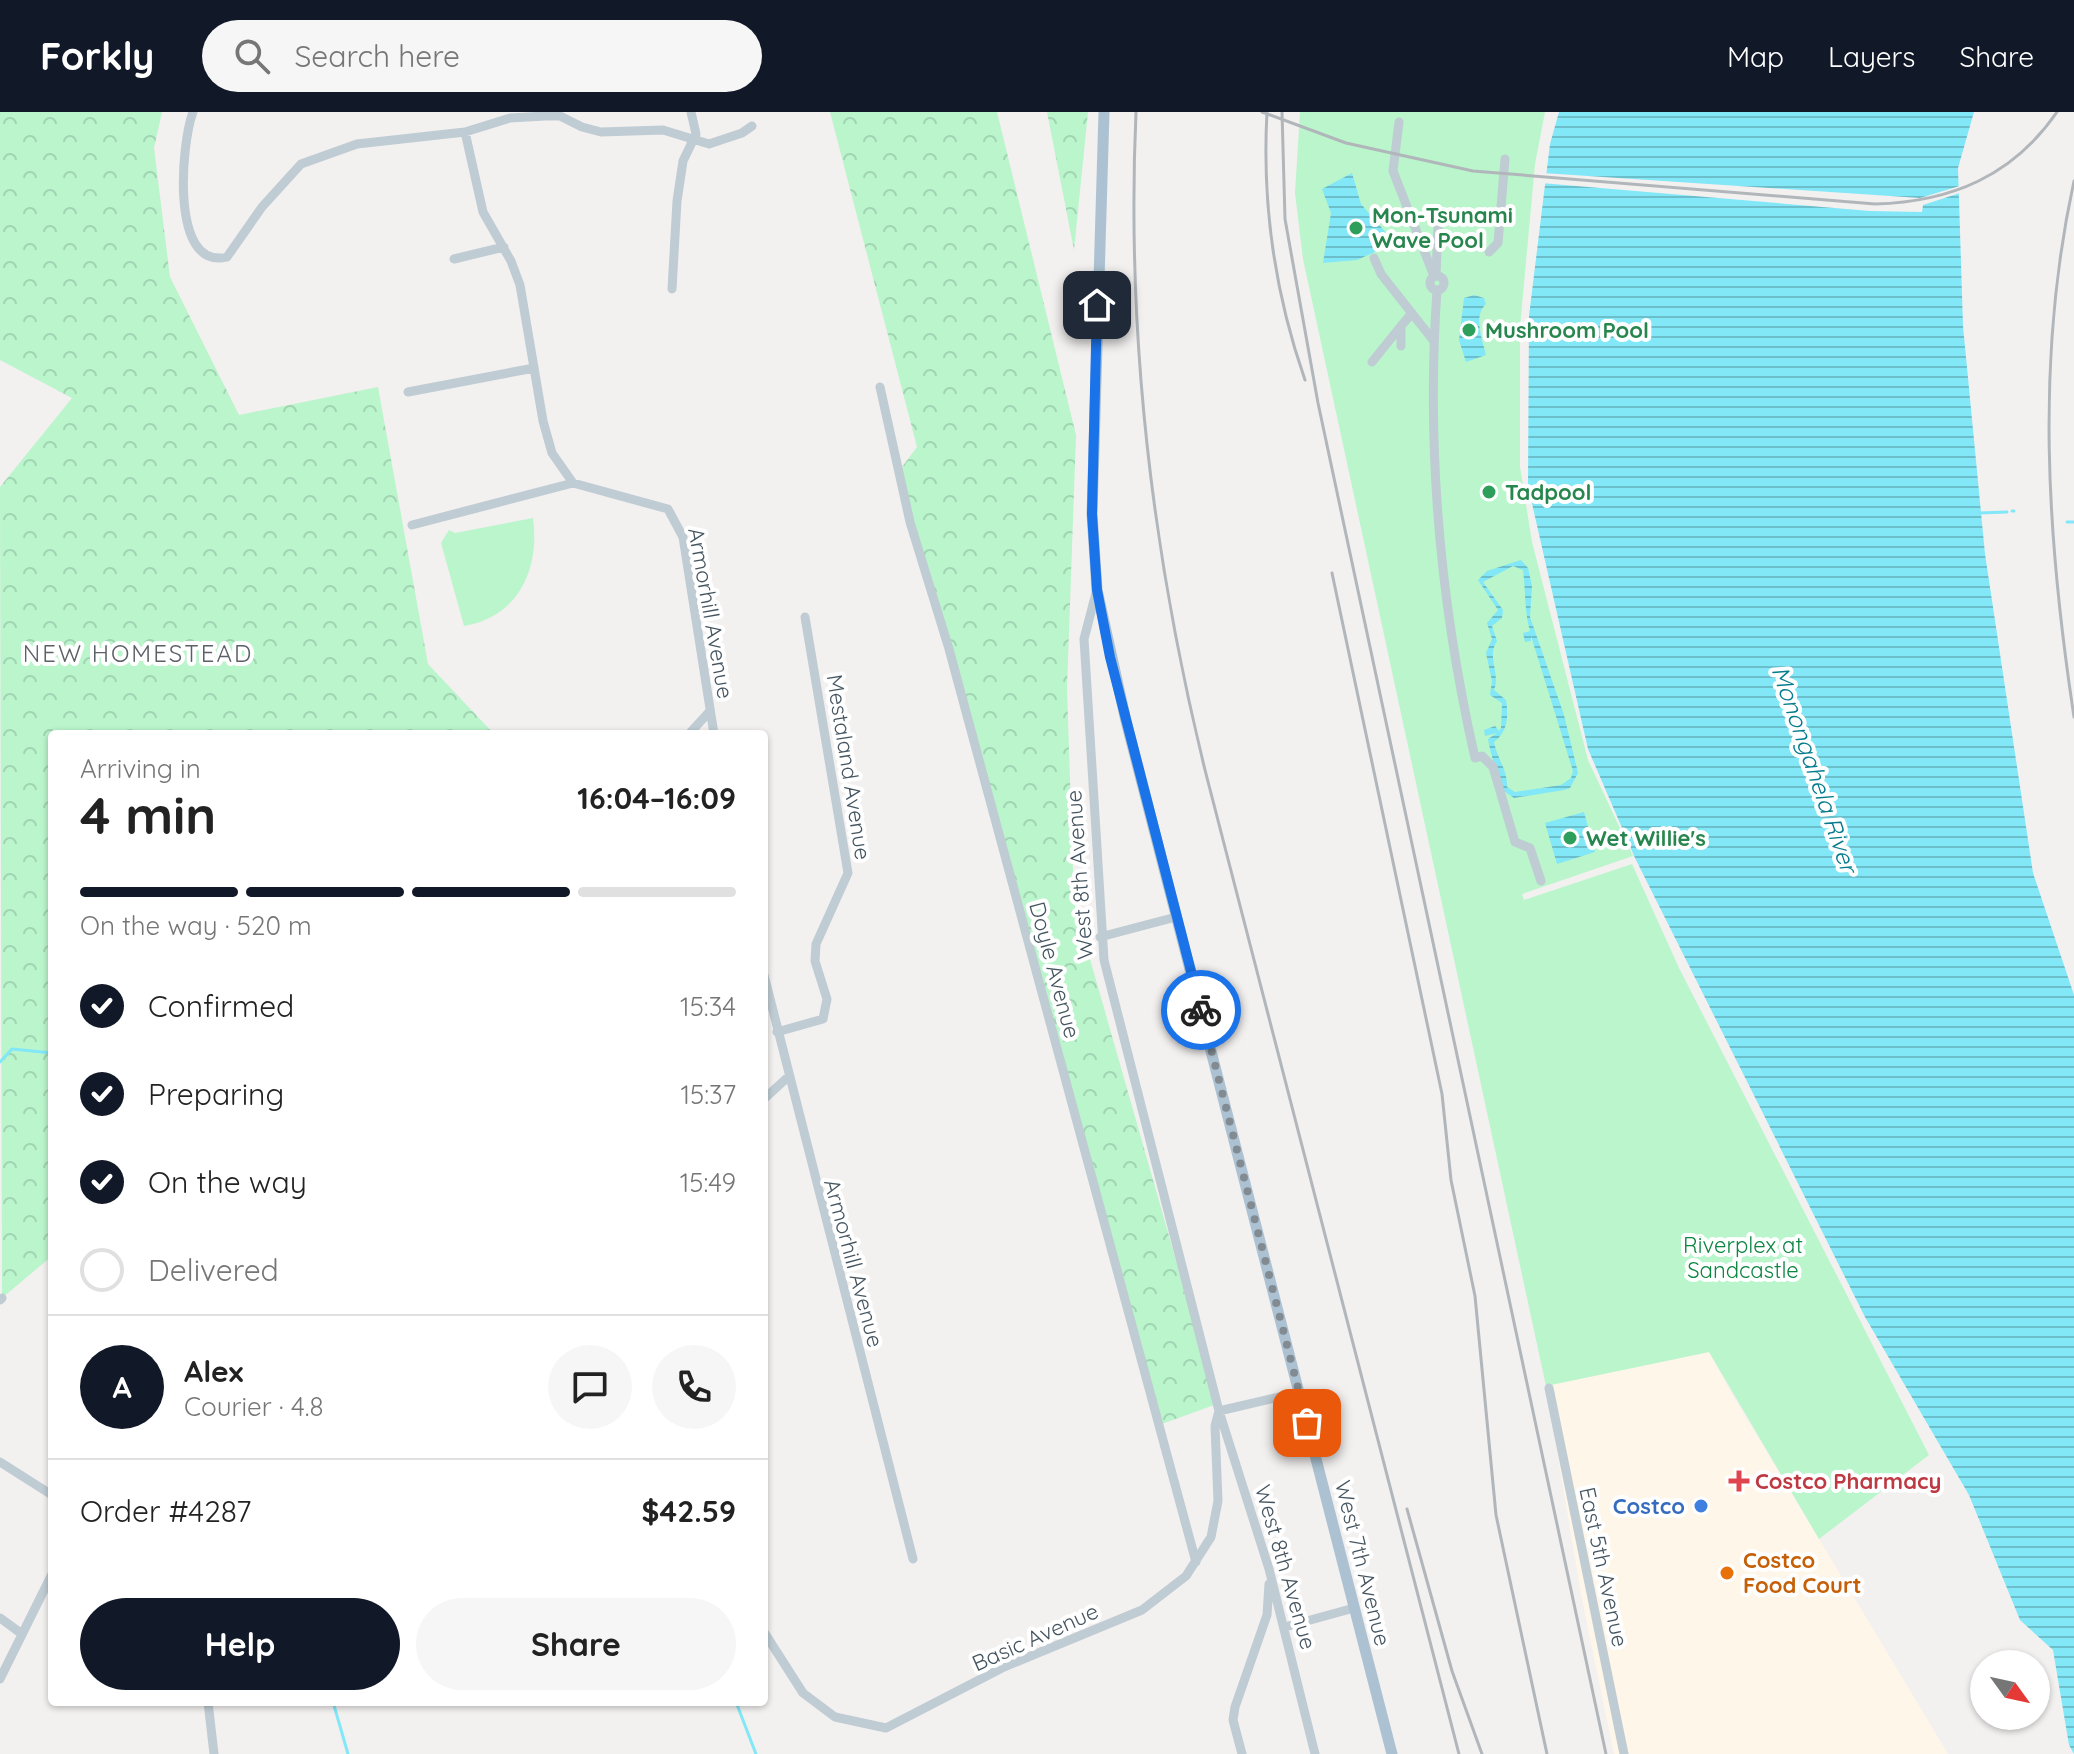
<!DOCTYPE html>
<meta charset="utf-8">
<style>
:root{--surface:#fff;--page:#f6f6f6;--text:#222;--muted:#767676;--line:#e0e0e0;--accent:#111827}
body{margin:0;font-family:Quicksand,sans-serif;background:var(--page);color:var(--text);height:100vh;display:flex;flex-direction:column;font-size:30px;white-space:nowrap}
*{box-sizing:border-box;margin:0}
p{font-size:26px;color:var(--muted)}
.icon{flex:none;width:44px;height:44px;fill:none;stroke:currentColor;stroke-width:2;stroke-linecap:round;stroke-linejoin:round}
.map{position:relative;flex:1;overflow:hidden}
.side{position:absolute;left:48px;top:618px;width:720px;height:976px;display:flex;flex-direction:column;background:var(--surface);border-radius:8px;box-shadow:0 2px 6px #0004}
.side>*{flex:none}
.needle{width:52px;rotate:123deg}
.buttons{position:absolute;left:1970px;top:1538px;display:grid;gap:16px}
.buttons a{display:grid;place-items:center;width:80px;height:80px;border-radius:50%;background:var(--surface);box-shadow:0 2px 6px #0004;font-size:40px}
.pin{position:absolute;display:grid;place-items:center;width:68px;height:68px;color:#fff;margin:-34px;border-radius:16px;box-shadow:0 4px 12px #0006}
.courier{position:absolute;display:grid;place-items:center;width:80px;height:80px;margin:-40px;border:6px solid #1a73e8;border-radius:50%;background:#fff;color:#222;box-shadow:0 2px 10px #0007}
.overview em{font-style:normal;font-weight:700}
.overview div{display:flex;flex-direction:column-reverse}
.overview{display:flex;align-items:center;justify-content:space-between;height:136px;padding:0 32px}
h1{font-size:52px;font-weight:700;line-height:60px}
.bar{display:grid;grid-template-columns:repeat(4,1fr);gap:12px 8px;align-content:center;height:96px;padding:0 32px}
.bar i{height:10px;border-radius:6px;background:var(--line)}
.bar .selected{background:var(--accent)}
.bar p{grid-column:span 4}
.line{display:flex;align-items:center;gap:20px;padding:0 32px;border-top:2px solid var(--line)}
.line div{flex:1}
.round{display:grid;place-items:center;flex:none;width:84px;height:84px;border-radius:42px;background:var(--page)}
ol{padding:0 32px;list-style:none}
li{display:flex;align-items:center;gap:24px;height:88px}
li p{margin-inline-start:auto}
li .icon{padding:8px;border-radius:50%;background:var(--accent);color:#fff;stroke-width:4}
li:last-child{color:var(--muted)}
li i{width:44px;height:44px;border:4px solid var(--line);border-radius:50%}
.action{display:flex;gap:16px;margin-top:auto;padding:16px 32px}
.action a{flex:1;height:92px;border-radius:48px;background:var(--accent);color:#fff;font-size:32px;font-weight:700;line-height:92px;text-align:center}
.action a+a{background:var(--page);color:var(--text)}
header{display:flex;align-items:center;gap:48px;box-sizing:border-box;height:112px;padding:0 40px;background:var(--accent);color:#fff}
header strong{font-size:38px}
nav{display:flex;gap:44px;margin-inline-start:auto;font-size:28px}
.search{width:560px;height:72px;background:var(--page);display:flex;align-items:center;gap:20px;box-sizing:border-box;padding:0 28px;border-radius:44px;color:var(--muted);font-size:30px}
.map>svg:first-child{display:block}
</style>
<header>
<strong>Forkly</strong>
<div class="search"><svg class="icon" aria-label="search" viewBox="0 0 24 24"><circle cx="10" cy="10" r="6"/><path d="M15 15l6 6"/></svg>Search here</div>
<nav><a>Map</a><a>Layers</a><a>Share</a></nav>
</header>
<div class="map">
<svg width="2074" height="1642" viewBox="0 0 2074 1642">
<defs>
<pattern id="forest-crowns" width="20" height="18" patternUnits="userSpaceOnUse" patternTransform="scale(2)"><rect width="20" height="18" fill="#baf5cc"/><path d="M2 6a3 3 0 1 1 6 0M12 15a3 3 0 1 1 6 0" fill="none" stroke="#a1d4b2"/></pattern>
<pattern id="water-rules" width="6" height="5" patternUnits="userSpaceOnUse" patternTransform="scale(2)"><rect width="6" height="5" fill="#82e7f7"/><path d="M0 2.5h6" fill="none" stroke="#6cbecb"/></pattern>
</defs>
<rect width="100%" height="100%" fill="#f3f0f0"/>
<path fill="#fef6e8" d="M1709 1240 1732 1282 1948 1642H1614L1581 1482 1546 1274Z"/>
<path fill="#baf5cc" d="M1300 0H1545L1535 52 1520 215V355L1532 430 1588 648 1633 744 1522 782 1524 788 1632 752 1679 856 1929 1343 1819 1427 1709 1240 1546 1274 1303 147 1295 81Z
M533 406C540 456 519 505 464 514L441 431 449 418 455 421Z"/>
<path fill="url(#forest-crowns)" d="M0 0H162L154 36 170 165 239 303 378 275 428 552 494 622H52V1144L2 1186 0 375 72 286 0 248Z
M830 0H997L1076 323 1067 576 1074 791 1217 1292 1159 1313 899 359 917 335Z
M1047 0H1088L1074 138Z"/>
<path fill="url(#water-rules)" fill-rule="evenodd" d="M1559 0H1974L1958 56 1963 214 1985 442 2033 761 2074 883V1642L2069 1633 2053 1538 2020 1508 1969 1383 1865 1205 1635 746 1588 637 1528 374 1529 204 1550 32Z
M1352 61 1361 92 1395 131 1357 148 1323 151 1331 101 1322 77Z
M1474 183 1484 186 1486 192C1473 204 1482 227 1486 243L1466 250 1459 228 1464 186Z
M1521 448 1528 456 1532 474 1530 505 1564 603 1578 661 1570 676 1564 678 1514 686 1504 679C1498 662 1491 646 1488 627L1497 621 1485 624 1484 618 1495 614 1499 619 1501 616 1502 591 1490 583 1492 569 1486 541 1492 527 1487 511 1498 498 1478 468 1487 459ZM1513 454 1523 458C1526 480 1524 498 1530 519L1523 521 1525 530 1531 529V524L1573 659 1571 666 1561 673 1515 680 1507 675C1508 659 1497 646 1494 630 1507 620 1509 606 1506 588L1494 578C1501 561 1486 545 1497 529L1492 514 1502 506 1503 498 1483 470Z
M1584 700 1595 740 1557 752 1545 711Z"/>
<path fill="#f3f0f0" d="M1543 61 1920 86 1963 73V80L1923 93 1922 100 1870 99 1541 71Z"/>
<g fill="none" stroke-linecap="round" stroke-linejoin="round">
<path stroke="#82e7f7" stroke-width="3" d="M2012 399H2014
M1979 401 2007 400
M2067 410H2074
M0 950 12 937 52 941
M333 1590 348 1642
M736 1590 756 1642"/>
<path stroke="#bfccd3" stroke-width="9" d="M193 0C181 32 170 159 227 145L262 95 301 52 357 32 465 20 510 6 545 4H560L582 15 601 20 663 18 709 32 742 21 752 14
M1399 10 1393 59 1434 164
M465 20 483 100 511 149 520 173 543 309 552 341 573 371
M1489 140 1498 131 1505 47
M1374 146 1381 162 1433 228
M454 147 504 135
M1436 163 1438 114
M1430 171a7 7 0 1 1 14 0a7 7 0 1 1-14 0Z
M672 177 677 89 683 49 696 22 691 0
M1437 178C1426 336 1440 492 1475 646L1482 644 1493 655 1515 730 1530 736 1541 769
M1401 234V214L1412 201
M1372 250 1401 214
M880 275 910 410 949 537 1196 1450
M408 280 534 256
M412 413 573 371 668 397 683 425 714 622
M1096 481 1084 527 1104 848 1219 1299 1269 1457 1315 1642
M689 622 710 599
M1100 825 1176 805
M764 863 913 1447
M777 920 823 907 827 887 815 849 816 832 848 761 805 505
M764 987 788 965
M0 1188 2 1186
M1549 1276 1624 1642
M0 1350 52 1383
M0 1506 22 1522
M1285 1515 1354 1496
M764 1520 803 1581 835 1605 886 1616 1004 1555 1142 1498 1186 1464 1211 1425 1218 1389 1215 1314 1219 1299 1300 1280
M0 1567 52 1462
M208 1590 214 1642
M1242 1642 1233 1608 1235 1595 1267 1503 1269 1472"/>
<path stroke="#acc2d2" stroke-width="11" d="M1104 0 1092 402 1097 478 1126 609 1392 1642"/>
<path stroke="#b1b6bb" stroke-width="3" d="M1136 0C1126 223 1152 442 1205 658L1459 1642
M1262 0 1346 31 1473 59 1875 92C1951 90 2013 64 2057 0
M1267 0C1262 90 1275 182 1305 268
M1282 0 1285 107 1318 291 1606 1642
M2074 69C2035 247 2047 427 2074 605
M1332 461 1442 982 1451 1068 1475 1184 1496 1403 1547 1642
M1407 1397 1452 1559 1482 1642"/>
</g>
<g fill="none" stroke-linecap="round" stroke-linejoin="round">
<path stroke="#828b92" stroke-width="8" stroke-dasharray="0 14.4" d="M1201 898 1307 1311"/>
<path stroke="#1a73e8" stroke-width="10" d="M1097 193 1092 402 1097 478 1110 545 1201 898"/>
</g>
<g fill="#2e9e5b" stroke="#fff" stroke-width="3">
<circle cx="1356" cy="116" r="8"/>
<circle cx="1469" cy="218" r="8"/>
<circle cx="1489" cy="380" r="8"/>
<circle cx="1570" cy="726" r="8"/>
</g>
<path fill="#e0444e" stroke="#fff" stroke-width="3" d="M1735 1357h8v8h8v8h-8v8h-8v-8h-8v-8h8z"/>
<circle fill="#3f7fe0" stroke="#fff" stroke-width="3" cx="1701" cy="1394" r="8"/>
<circle fill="#e8710a" stroke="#fff" stroke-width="3" cx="1727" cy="1461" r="8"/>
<g text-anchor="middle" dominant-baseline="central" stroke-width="8" stroke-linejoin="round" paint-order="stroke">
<g font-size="22" font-weight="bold" fill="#27864d" stroke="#fff" text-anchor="start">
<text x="1372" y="103">Mon-Tsunami<tspan x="1372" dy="25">Wave Pool</tspan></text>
<text x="1485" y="218">Mushroom Pool</text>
<text x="1505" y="380">Tadpool</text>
<text x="1586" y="726">Wet Willie's</text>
</g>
<g font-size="22" fill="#455560" stroke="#fff">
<text transform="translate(711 501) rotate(80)">Armorhill Avenue</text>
<text transform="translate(849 655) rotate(81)">Mestaland Avenue</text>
<text transform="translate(1079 763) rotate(-94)">West 8th Avenue</text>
<text transform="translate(1055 858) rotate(75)">Doyle Avenue</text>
<text transform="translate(854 1151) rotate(75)">Armorhill Avenue</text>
<text transform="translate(1363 1451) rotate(76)">West 7th Avenue</text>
<text transform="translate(1286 1455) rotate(74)">West 8th Avenue</text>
<text transform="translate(1604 1455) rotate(78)">East 5th Avenue</text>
<text transform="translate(1035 1525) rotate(-24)">Basic Avenue</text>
</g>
<g font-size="22" fill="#0c8540" stroke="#fff">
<text x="1743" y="1133">Riverplex at<tspan x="1743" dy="25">Sandcastle</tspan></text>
</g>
<g font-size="22" font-weight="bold" fill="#be3a42" stroke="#fff" text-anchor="start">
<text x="1755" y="1369">Costco Pharmacy</text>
</g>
<g font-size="22" font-weight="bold" fill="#366cbe" stroke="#fff" text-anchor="end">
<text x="1685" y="1394">Costco</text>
</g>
<g font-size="22" font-weight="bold" fill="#c56008" stroke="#fff" text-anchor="start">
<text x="1743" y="1448">Costco<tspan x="1743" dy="25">Food Court</tspan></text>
</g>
<g font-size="24" letter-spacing="2" fill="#5b6166" stroke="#fff">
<text x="138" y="541">NEW HOMESTEAD</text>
</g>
<g font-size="24" font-style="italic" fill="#047c8e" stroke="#fff">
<text transform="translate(1815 657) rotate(71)">Monongahela River</text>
</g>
</g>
</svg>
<div class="buttons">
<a><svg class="needle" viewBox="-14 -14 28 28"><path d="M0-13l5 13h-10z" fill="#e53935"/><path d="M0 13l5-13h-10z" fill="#767676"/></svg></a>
</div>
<div class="pin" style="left:1307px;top:1311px;background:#ea580c"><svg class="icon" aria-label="bag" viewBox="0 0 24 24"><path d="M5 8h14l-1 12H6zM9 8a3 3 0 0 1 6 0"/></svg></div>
<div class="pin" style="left:1097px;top:193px;background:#1f2937"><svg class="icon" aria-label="home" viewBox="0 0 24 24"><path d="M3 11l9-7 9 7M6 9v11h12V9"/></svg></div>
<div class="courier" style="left:1201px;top:898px"><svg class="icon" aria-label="bike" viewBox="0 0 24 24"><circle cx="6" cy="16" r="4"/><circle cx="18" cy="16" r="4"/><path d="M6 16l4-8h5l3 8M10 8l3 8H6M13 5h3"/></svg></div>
<section class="side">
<div class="overview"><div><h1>4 min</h1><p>Arriving in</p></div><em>16:04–16:09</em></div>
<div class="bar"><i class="selected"></i><i class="selected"></i><i class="selected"></i><i></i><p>On the way · 520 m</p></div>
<ol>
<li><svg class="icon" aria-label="check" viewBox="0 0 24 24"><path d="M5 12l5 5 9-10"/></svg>Confirmed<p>15:34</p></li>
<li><svg class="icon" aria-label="check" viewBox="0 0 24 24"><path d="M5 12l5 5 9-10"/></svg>Preparing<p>15:37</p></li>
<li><svg class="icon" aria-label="check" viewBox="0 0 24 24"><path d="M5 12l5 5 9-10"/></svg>On the way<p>15:49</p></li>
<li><i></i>Delivered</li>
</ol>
<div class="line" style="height:144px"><b class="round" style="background:var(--accent);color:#fff">A</b><div><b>Alex</b><p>Courier · 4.8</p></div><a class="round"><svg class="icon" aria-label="chat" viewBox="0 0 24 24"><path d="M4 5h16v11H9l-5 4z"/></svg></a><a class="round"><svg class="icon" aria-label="phone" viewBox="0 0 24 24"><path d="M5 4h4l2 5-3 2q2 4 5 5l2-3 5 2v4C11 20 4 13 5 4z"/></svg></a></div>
<div class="line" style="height:104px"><div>Order #4287</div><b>$42.59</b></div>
<div class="action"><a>Help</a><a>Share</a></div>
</section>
</div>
